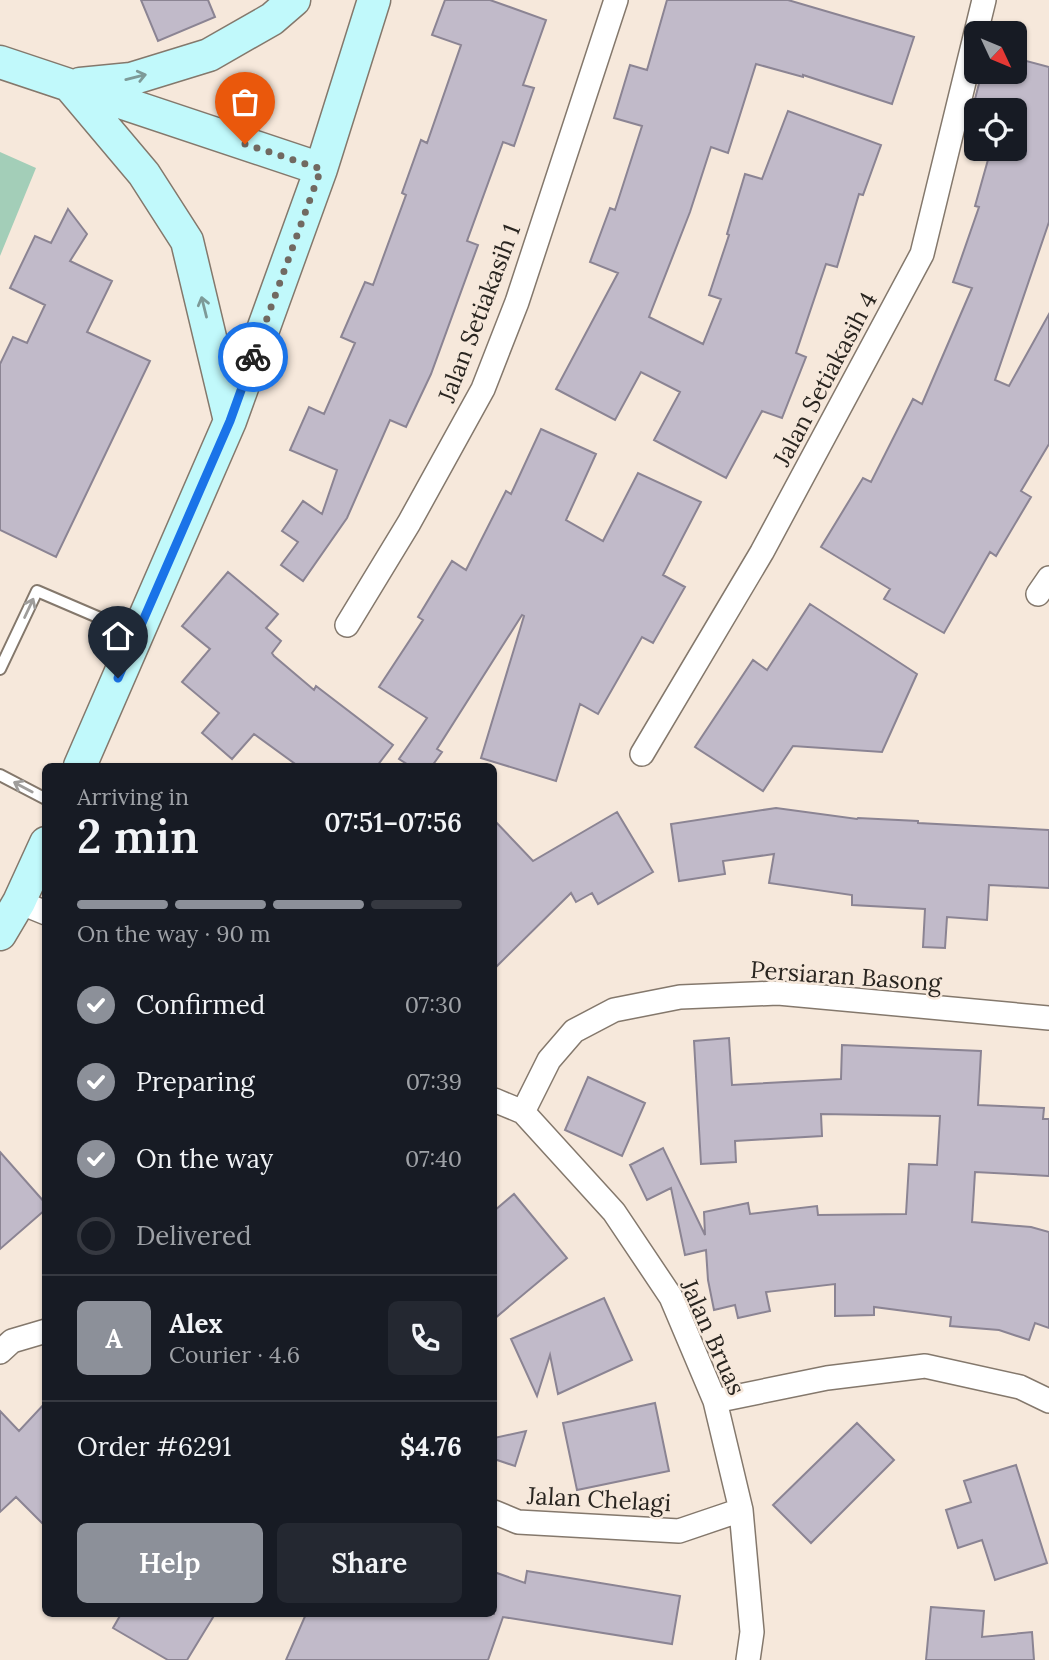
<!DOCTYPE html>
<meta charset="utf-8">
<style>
:root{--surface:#171b24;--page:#242831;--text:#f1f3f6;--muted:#9ea1a6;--line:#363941;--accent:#8c9099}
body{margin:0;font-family:Lora,serif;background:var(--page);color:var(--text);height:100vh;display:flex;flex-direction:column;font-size:26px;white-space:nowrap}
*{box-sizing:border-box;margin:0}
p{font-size:23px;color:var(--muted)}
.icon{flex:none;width:38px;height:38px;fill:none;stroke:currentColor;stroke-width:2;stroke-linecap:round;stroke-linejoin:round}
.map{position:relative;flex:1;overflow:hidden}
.drawer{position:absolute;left:42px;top:763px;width:455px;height:854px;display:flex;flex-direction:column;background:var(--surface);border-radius:10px;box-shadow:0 2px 5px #0004}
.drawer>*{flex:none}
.needle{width:46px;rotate:134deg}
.controls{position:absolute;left:964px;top:21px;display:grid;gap:14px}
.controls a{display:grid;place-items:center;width:63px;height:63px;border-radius:10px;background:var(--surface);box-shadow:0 2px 5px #0004;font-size:35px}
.pin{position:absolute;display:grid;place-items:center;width:60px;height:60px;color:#fff;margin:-72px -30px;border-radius:50% 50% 50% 0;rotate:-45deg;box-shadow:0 0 7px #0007}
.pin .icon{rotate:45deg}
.courier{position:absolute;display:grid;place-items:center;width:70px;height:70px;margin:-35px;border:5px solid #1a73e8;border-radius:50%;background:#fff;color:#222;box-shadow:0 2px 9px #0007}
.head em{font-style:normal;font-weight:600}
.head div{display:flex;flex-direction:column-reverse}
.head{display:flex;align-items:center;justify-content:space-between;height:119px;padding:0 35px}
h1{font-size:46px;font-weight:600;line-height:52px}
.bar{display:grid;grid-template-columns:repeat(4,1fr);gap:10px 7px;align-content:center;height:84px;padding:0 35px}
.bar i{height:9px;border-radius:5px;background:var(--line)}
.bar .active{background:var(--accent)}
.bar p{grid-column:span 4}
.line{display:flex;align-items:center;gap:18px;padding:0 35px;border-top:2px solid var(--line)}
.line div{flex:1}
.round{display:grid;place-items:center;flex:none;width:74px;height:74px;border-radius:10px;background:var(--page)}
ol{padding:0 35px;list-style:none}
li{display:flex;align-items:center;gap:21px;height:77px}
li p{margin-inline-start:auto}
li .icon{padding:7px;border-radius:50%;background:var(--accent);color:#fff;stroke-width:4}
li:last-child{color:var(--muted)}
li i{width:38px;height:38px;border:4px solid var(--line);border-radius:50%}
.cta{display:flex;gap:14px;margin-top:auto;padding:14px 35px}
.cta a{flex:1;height:80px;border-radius:10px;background:var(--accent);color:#fff;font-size:28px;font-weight:600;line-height:80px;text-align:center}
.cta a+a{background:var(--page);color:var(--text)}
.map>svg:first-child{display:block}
</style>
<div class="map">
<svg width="1049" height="1660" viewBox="0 0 1049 1660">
<rect width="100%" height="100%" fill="#f6e8db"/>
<path fill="#a3ceb8" d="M0 152 36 168 0 256Z"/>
<path fill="#c1bac9" stroke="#8b8493" stroke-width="2" d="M141 0H208L215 17 158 41Z
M445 0H490L546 20 523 85 534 88 514 146 503 142 467 241 478 245 431 374 406 427 390 420 347 518 303 581 281 565 298 542 282 531 303 501 322 514 337 470 290 450 309 407 324 414 355 343 341 337 365 282 373 285 406 195 402 193 421 140 427 143 461 45 432 35Z
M667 0H788L914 37 892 104 803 75V77L756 64 728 153 711 147 690 212 649 317 703 344 721 299 709 295 729 235 727 234 745 174 762 179 788 111 881 145 863 195 859 194 837 267 826 264 796 353 806 357 782 418 762 411 726 478 654 440 680 392 641 372 615 420 556 389 618 273 590 262 610 208 615 210 642 126 614 118 630 65 647 70Z
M1015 58 1049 67V222L995 380 1009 386 1049 314V444L1021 491 1031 497 996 556 990 552 944 633 884 599 890 589 821 547 863 478 871 482 913 399 922 404 972 288 953 282 979 207 975 206 991 149H1015V110H976V129L968 126 982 72H1015Z
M68 209 87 234 70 261 112 281 87 332 150 361 56 557 0 530V364L13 337 27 343 45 305 10 288 35 236 51 243Z
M541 429 596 454 566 520 603 541 638 473 701 502 663 575 685 587 653 643 642 637 598 714 580 704 556 781 481 758 524 616 522 615 437 749 442 752 432 766H410L399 759 427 718 379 687 423 620 418 617 452 561 466 570 506 491 511 494Z
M228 572 278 614 266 628 281 641 272 653 274 656 314 690 316 686 393 745 377 766H298L254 734 232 759 202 733 219 713 182 682 210 649 182 626Z
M810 604 917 674 882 752 793 746 763 791 695 747 753 660 767 670Z
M776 808 857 819 858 818 918 821V823L1049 830V888L989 885 987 920 947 917 945 948 923 947 925 909 852 905V895L769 883 774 854 723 861 725 874 679 881 671 824Z
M617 812 653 872 598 904 592 893 576 902 571 893 494 969V820L533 861Z
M729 1038 732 1085 841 1079 842 1045 981 1051 978 1105 1044 1108 1043 1119H1049V1176L975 1172 972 1222 1031 1227 1049 1232V1328L1035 1323 1029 1340 999 1330 950 1326 951 1317 874 1307V1315L835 1316V1284L766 1292 770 1311 738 1318 735 1305 714 1310 708 1280 706 1250 685 1255 671 1188 647 1200 630 1165 663 1148 705 1235 704 1212 748 1203 750 1214 817 1206 818 1215 906 1214 909 1164 937 1165 940 1116 821 1114 822 1136 735 1141 736 1162 701 1164 694 1041Z
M588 1077 645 1103 622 1156 565 1130Z
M0 1152 46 1204V1209L0 1249Z
M514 1194 567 1258 494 1319V1211Z
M604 1298 632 1360 558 1394 550 1355 537 1396 511 1339Z
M46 1402V1527L16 1497 0 1512V1411L19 1431Z
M655 1403 669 1471 577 1490 563 1423Z
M857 1423 894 1460 811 1543 773 1505Z
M526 1431 515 1466 494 1459V1438Z
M1016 1465 1047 1563 995 1580 982 1540 958 1548 946 1510 971 1502 964 1481Z
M527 1571 680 1596 672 1644 503 1617 488 1660H286L306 1614H494V1572L525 1583Z
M931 1607 984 1611 982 1637 1032 1632 1034 1660H926Z
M121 1614H215L187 1660H168L113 1628Z"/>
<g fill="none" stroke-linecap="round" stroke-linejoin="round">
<g stroke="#84786c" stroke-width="14">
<path id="lane" d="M0 669 37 591 135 633
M0 775 46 799"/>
</g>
<g stroke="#84786c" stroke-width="26">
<path id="street" d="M1038 594 1049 578
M347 625 409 523 483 389 517 302 616 0
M642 754 762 552 922 254 984 0
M19 902 46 913
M494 1100 523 1112 614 1212 671 1297 715 1401 741 1510 752 1632 748 1660
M523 1112 549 1060 574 1031 614 1010 680 997 778 993 1049 1018
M0 1352 12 1341 46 1331
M715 1401 827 1378 925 1366 1020 1387 1049 1401
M494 1512 518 1522 679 1531 741 1510"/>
</g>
<g stroke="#84786c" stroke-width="35">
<path id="secondary" d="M0 62 321 169
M80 84 131 79 209 55 272 19 294 0
M69 85 144 174 187 241 230 421
M80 766 230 421 321 169 374 0
M0 934 19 902 46 843"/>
</g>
<use href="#lane" stroke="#fff" stroke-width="10"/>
<use href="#street" stroke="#fff" stroke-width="23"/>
<use href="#secondary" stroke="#c1f9fb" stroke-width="32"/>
</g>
<defs><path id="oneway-shaft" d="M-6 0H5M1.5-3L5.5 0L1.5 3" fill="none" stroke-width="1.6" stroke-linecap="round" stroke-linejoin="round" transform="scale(1.75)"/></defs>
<g stroke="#7d9a98">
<use href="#oneway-shaft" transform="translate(136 77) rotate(-14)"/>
<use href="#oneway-shaft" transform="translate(204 307) rotate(-104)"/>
</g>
<g stroke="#9f9d9b">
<use href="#oneway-shaft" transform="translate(29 608) rotate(-65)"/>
<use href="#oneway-shaft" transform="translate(23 787) rotate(-152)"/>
</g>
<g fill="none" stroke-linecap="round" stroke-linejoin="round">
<path stroke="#716961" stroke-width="7" stroke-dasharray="0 12.6" d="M245 144 321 169 253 357"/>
<path stroke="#1a73e8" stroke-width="9" d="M118 678 230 421 253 357"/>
</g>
<g text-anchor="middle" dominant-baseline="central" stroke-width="5" stroke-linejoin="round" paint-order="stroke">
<g font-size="24" fill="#292520" stroke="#f6e8db">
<text transform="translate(479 313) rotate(-69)">Jalan Setiakasih 1</text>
<text transform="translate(825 379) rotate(-62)">Jalan Setiakasih 4</text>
<text transform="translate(846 976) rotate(4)">Persiaran Basong</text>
<text transform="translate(713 1337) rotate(66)">Jalan Bruas</text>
<text transform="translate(599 1499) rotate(3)">Jalan Chelagi</text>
</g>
</g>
</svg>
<div class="controls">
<a><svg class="needle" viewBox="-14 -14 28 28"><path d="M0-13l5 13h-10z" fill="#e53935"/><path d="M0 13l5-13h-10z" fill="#9ea1a6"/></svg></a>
<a><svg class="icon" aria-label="locate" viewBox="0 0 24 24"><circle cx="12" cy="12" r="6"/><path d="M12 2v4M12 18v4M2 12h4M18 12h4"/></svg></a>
</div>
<div class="pin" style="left:245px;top:144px;background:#ea580c"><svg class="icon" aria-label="bag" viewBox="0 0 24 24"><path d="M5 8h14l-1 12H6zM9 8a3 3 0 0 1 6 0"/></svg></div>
<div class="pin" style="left:118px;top:678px;background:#1f2937"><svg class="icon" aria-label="home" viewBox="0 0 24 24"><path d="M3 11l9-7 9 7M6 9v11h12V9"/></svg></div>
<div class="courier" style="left:253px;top:357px"><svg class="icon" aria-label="bike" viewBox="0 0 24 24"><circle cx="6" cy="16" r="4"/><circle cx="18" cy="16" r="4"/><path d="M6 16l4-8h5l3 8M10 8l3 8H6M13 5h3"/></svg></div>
<section class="drawer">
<div class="head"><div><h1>2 min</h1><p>Arriving in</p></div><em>07:51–07:56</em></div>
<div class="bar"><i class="active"></i><i class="active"></i><i class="active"></i><i></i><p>On the way · 90 m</p></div>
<ol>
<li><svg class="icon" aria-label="check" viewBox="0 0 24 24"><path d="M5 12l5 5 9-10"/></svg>Confirmed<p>07:30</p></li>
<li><svg class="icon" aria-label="check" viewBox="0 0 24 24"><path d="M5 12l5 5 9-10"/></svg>Preparing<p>07:39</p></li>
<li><svg class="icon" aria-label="check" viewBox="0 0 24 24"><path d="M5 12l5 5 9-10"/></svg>On the way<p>07:40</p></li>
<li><i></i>Delivered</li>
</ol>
<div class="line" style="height:126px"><b class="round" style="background:var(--accent);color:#fff">A</b><div><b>Alex</b><p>Courier · 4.6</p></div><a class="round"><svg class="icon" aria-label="phone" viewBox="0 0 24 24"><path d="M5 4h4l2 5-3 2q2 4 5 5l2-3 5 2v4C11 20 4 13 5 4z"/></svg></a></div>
<div class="line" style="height:91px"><div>Order #6291</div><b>$4.76</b></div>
<div class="cta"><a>Help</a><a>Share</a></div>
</section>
</div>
